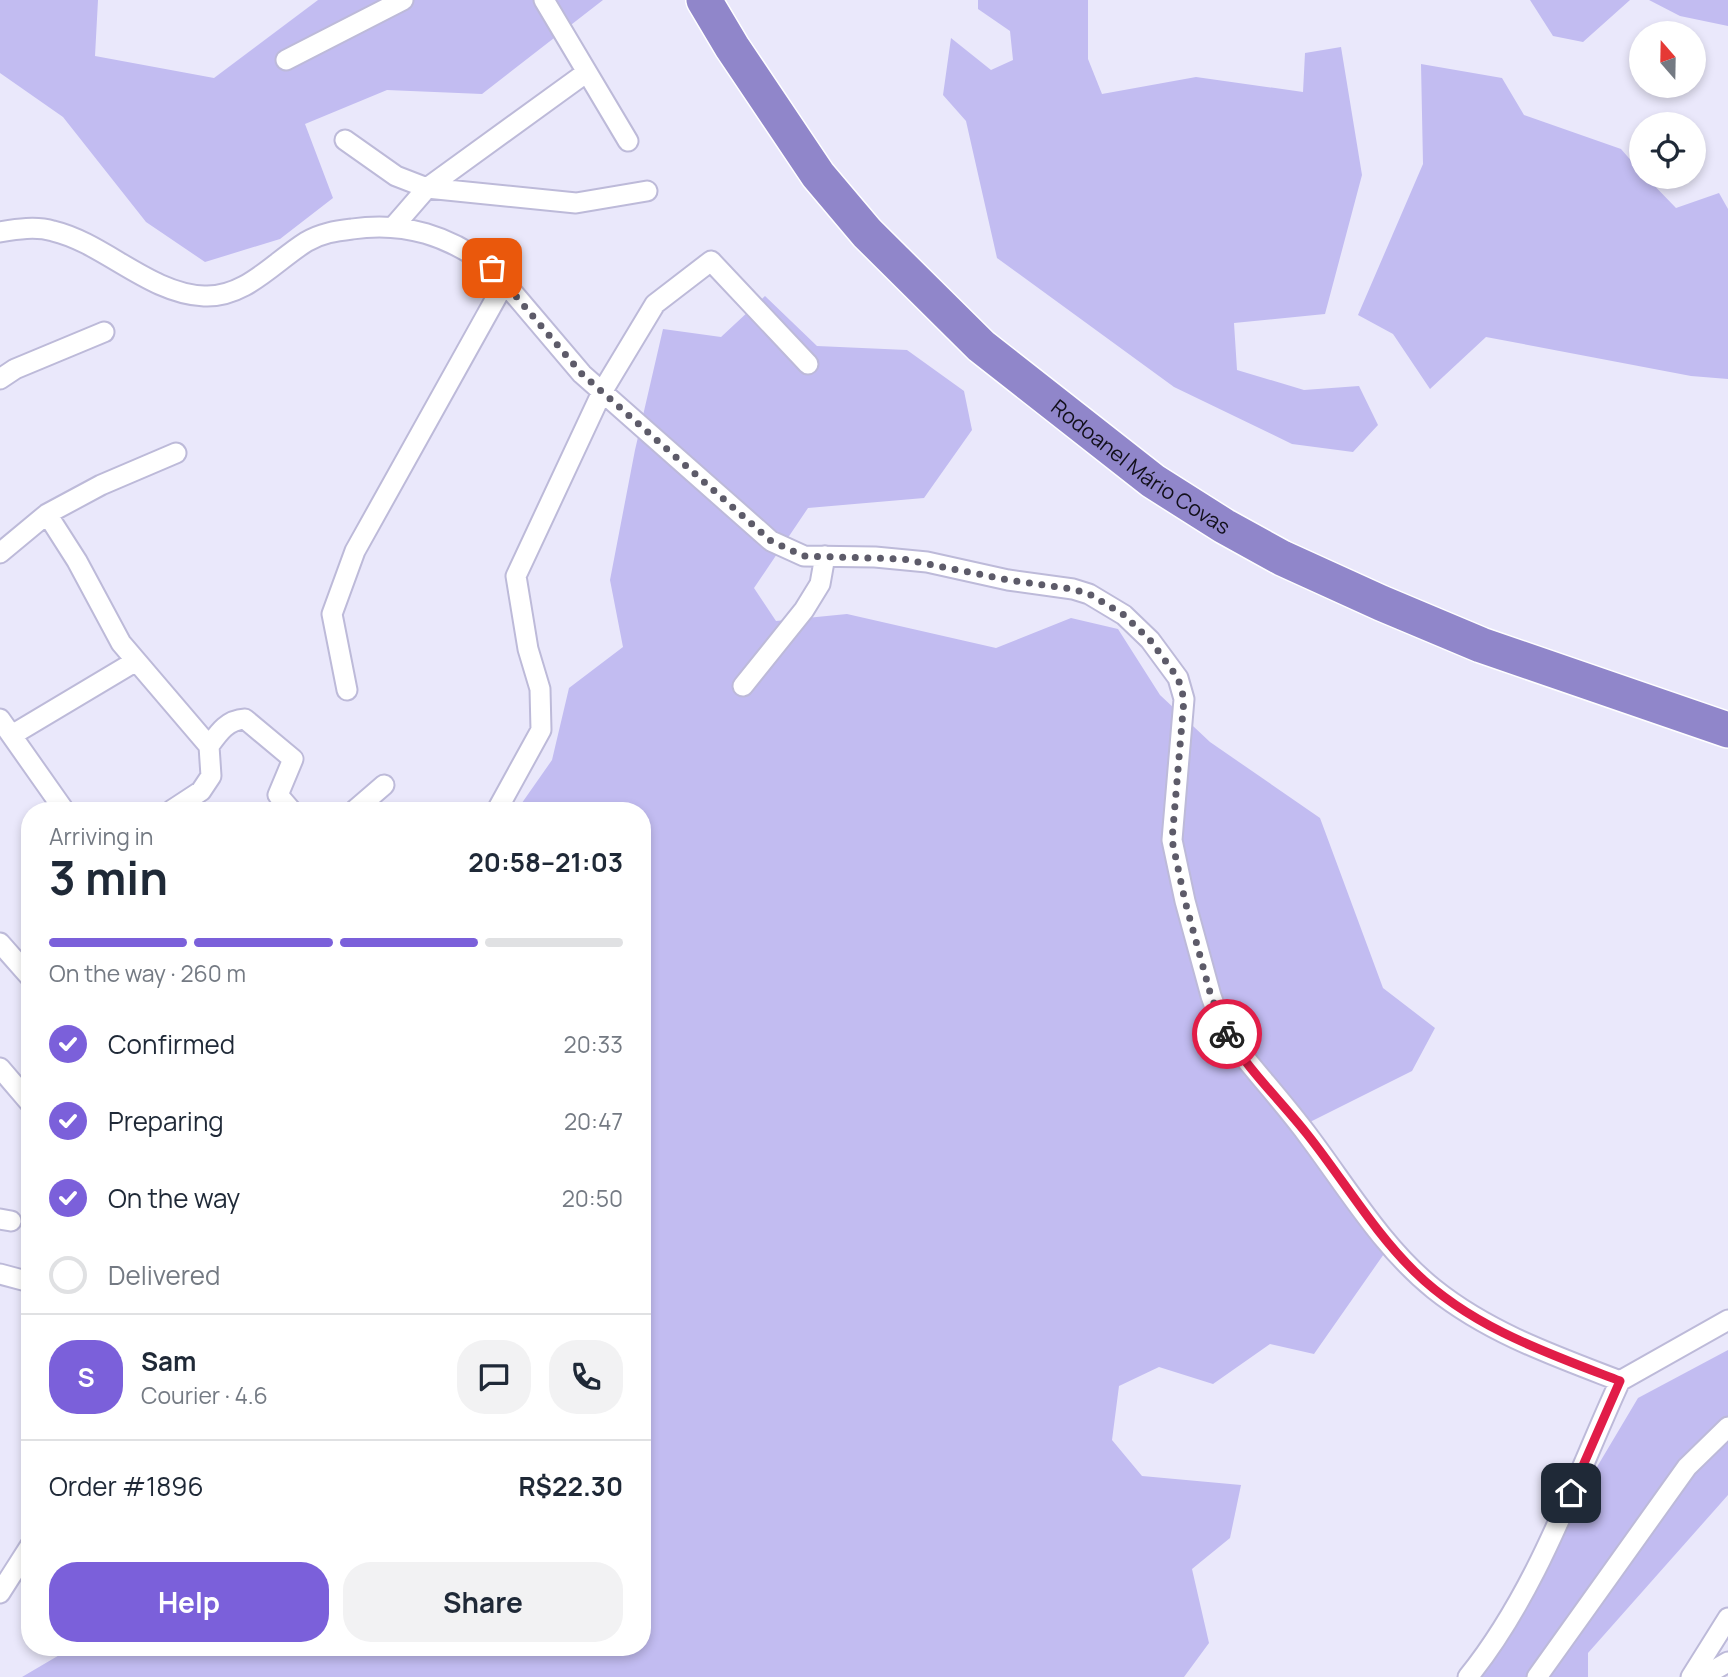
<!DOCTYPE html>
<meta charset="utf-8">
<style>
:root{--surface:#fff;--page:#f2f2f3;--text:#1f2937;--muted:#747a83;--line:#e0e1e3;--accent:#7b60da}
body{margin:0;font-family:Manrope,sans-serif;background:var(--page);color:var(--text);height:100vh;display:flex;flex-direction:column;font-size:26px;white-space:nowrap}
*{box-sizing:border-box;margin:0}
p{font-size:23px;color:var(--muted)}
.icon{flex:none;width:38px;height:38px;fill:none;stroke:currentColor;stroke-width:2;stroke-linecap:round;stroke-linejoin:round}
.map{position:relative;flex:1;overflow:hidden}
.sheet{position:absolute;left:21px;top:802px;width:630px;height:854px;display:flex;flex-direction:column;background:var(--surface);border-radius:28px;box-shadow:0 4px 10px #0003}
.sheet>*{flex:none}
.needle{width:46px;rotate:340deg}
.buttons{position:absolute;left:1629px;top:21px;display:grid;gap:14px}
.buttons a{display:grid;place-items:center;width:77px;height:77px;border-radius:50%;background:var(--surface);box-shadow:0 4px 10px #0003;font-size:35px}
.pin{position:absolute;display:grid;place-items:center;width:60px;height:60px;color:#fff;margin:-30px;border-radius:14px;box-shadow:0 4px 10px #0006}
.courier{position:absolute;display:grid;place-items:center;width:70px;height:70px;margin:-35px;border:5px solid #e11d48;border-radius:50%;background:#fff;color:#222;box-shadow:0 2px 9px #0007}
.headline em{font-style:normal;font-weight:700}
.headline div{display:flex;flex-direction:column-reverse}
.headline{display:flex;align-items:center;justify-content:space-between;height:119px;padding:0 28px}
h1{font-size:46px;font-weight:700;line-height:52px}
.bar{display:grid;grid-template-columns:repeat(4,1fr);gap:10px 7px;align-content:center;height:84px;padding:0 28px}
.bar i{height:9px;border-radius:5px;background:var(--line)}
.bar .on{background:var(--accent)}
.bar p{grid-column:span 4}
.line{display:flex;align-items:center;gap:18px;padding:0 28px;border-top:2px solid var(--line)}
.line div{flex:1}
.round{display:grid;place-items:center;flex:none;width:74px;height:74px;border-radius:28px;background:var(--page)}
ol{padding:0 28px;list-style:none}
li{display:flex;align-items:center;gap:21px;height:77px}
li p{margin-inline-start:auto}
li .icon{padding:7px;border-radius:50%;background:var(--accent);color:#fff;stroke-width:4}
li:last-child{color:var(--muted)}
li i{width:38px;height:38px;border:4px solid var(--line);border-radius:50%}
.cta{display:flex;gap:14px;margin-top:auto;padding:14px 28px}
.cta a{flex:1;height:80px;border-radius:28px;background:var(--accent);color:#fff;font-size:28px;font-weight:700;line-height:80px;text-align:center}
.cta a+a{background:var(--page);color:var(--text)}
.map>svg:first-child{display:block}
</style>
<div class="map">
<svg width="1728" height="1677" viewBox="0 0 1728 1677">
<rect width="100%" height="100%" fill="#eae8fb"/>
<path fill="#c2bcf1" d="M0 0H98L95 56 214 78 318 0H603L482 94 387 90 305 124 333 198 280 239 205 262 146 222 63 117 0 73Z
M978 0H1088V59L1102 94 1196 77 1303 92 1305 53 1341 47 1362 175 1325 314 1234 323 1237 370 1304 390 1359 386 1378 425 1353 452 1292 444 1174 387 997 258 966 121 943 95 951 38 991 70 1013 60 1010 31 978 9Z
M1530 0H1630L1583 42 1553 36Z
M1649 0H1728V26L1680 16Z
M1421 64 1502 78 1524 115 1621 149 1641 172 1642 177H1646L1676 208 1719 193 1728 209V379L1691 376 1486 337 1430 389 1393 334 1358 315 1423 164Z
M765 296 817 346 907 350 964 391 972 430 924 498 808 508 754 588 776 621 847 614 996 648 1071 618 1118 629 1160 695 1210 742 1320 818 1383 988 1435 1028 1412 1071 1294 1130 1386 1251 1314 1354 1270 1344 1213 1384 1159 1367 1119 1386 1112 1440 1142 1476 1241 1485 1230 1538 1192 1569 1209 1643 1184 1677H22L73 1647H642V810H517L552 760 569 688 623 647 610 580 635 450 663 329 721 337Z
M1728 1350V1495L1588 1653V1677H1472L1638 1398Z"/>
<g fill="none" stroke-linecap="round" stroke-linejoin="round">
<g stroke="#bdbad9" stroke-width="23">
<path id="minor" d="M544 0 628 141
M286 60 403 0
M345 140 396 176 427 188 587 72
M394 226 427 188 576 203 647 191
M0 232C17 229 36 226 53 231 104 243 150 294 204 296 245 298 274 262 306 242 321 233 336 231 352 229 405 221 449 236 492 268L582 374 771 541 804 556 875 557 927 562 1008 580 1073 589 1089 594 1124 615 1150 640 1178 678 1184 699 1172 840 1185 901 1211 996 1220 1021 1229 1038C1255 1072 1284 1103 1309 1137 1348 1189 1383 1248 1434 1289 1489 1333 1555 1356 1620 1381
M0 379 15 369 104 332
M47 514 77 561 121 643 209 746C219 732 227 720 245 719L293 759 278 795 291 810
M0 553 47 514 101 485 176 453
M743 686 804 610 820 584 825 556
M347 690 332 614 355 551 505 282
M0 719 64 810
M12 735 136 661
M172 810 201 791 211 776 209 746
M355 810 384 785
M497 810 541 730 540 689 528 649 516 576 602 392 655 304 711 261 808 364
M0 943 30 977
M0 1068 30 1103
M0 1219 11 1221
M0 1274 30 1282
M1620 1381 1728 1320
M0 1593 30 1546
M1468 1677C1538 1590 1574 1481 1620 1381
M1537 1677 1687 1467 1728 1427
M1691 1677 1728 1618
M1702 1677 1728 1662"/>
</g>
<g stroke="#fff" stroke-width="38">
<g id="motorway">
<path id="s1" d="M704 0 732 47 818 175 867 233 981 346 1153 481 1224 526 1282 558 1381 603 1481 645 1728 730"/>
</g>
</g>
<use href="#minor" stroke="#fff" stroke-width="19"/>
<use href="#motorway" stroke="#9086ca" stroke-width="35"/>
</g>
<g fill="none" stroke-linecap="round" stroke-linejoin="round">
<path stroke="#5d5b69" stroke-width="7" stroke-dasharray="0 12.6" d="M492 268 582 374 771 541 804 556 903 559 1008 580 1073 589 1089 594 1124 615 1150 640 1178 678 1184 699 1172 840 1185 901 1211 996 1227 1034"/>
<path stroke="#e11d48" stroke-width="9" d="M1227 1034C1248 1070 1281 1101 1307 1134 1343 1179 1373 1231 1415 1272 1471 1327 1547 1353 1620 1381L1571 1493"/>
</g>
<g text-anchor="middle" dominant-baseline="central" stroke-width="5" stroke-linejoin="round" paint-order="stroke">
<g font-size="21" fill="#110f1a" stroke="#fff">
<text stroke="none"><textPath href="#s1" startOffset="646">Rodoanel Mário Covas</textPath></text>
</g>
</g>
</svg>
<div class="buttons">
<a><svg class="needle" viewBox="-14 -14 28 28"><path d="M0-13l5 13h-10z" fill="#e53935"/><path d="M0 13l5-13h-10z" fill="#747a83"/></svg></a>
<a><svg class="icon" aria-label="locate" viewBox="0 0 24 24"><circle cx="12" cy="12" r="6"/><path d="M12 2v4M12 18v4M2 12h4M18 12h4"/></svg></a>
</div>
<div class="pin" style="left:492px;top:268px;background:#ea580c"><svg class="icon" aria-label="bag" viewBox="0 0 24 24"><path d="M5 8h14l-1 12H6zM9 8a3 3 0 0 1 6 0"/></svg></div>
<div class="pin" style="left:1571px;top:1493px;background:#1f2937"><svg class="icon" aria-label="home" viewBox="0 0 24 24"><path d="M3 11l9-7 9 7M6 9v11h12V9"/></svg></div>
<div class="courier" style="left:1227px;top:1034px"><svg class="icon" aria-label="bike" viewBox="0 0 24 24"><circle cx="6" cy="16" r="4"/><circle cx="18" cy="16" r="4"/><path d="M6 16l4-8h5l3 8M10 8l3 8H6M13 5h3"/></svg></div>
<section class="sheet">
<div class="headline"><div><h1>3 min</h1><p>Arriving in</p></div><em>20:58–21:03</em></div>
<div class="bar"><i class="on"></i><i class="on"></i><i class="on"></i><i></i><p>On the way · 260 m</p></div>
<ol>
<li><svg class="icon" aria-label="check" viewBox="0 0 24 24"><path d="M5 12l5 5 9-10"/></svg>Confirmed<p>20:33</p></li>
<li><svg class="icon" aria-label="check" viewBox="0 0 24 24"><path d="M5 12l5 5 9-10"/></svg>Preparing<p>20:47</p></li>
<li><svg class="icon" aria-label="check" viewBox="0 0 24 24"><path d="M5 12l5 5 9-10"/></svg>On the way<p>20:50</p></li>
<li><i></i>Delivered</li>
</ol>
<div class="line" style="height:126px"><b class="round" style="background:var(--accent);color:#fff">S</b><div><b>Sam</b><p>Courier · 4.6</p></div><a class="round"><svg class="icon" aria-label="chat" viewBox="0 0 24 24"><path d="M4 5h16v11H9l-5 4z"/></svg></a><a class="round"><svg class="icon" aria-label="phone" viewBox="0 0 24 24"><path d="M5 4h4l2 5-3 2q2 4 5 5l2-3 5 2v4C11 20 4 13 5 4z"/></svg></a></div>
<div class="line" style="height:91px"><div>Order #1896</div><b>R$22.30</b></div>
<div class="cta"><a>Help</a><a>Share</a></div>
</section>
</div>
